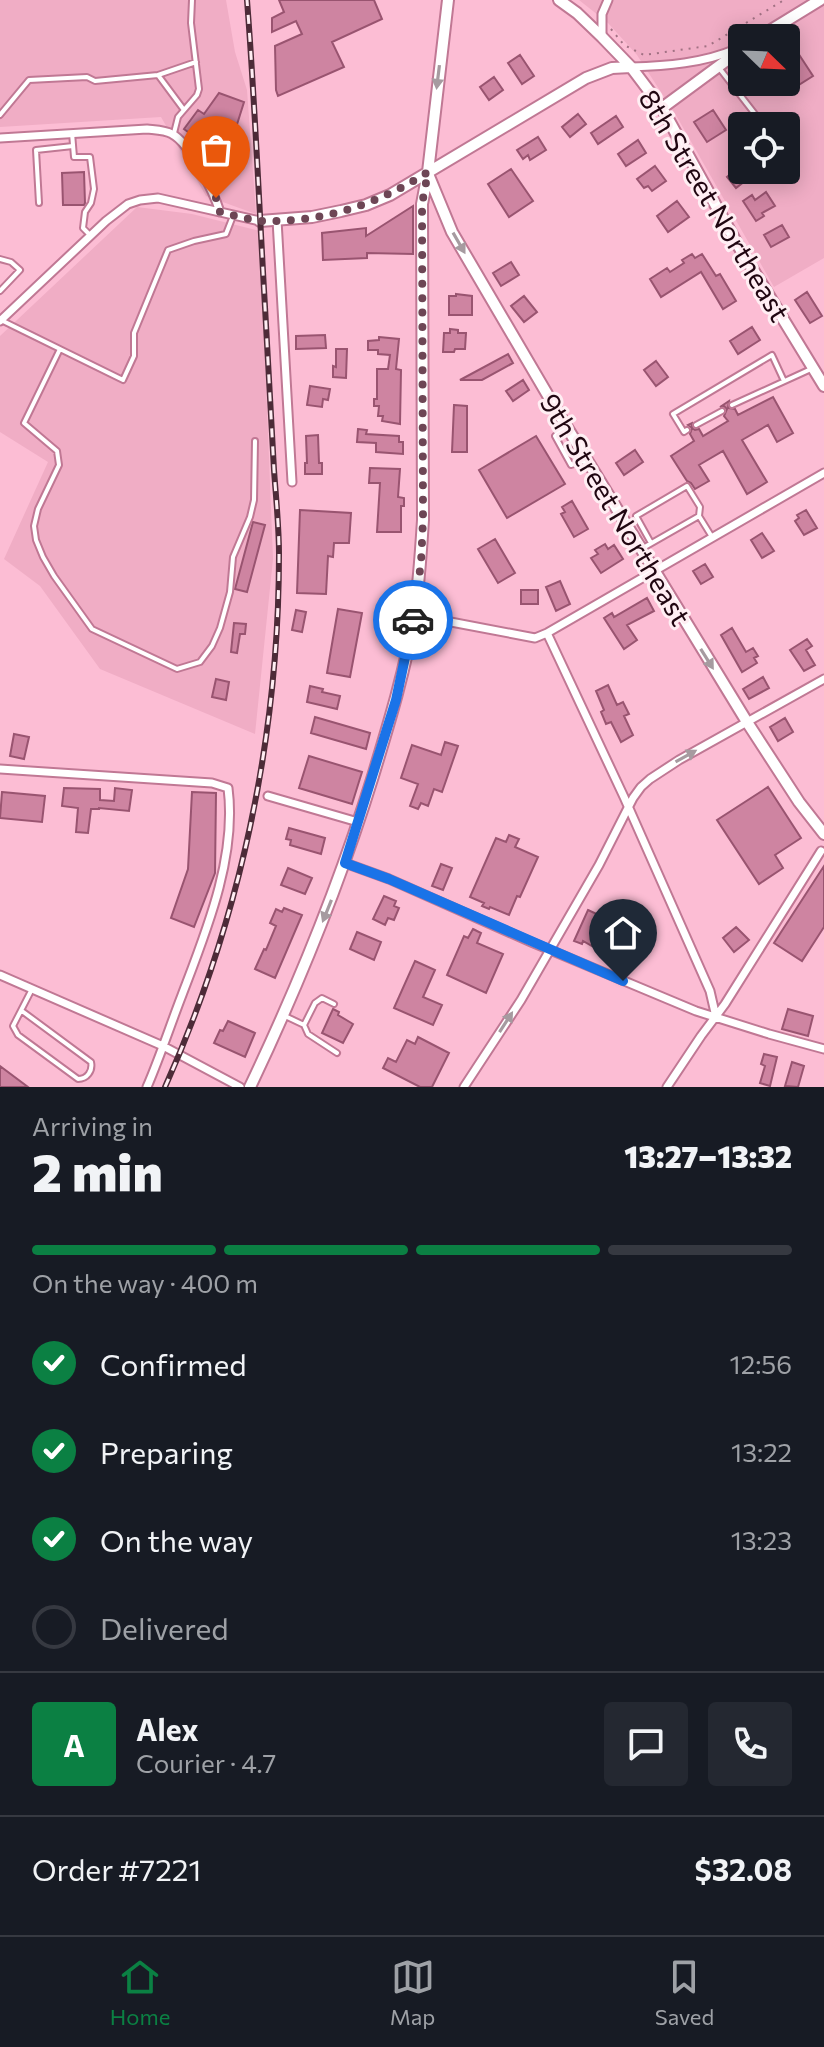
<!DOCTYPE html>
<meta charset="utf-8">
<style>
:root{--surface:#171b24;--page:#242831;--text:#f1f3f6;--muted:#9ea1a6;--line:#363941;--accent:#0b8043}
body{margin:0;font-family:Commissioner,sans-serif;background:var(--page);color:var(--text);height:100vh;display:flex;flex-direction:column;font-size:30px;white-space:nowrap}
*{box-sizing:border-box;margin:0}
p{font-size:26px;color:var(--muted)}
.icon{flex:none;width:44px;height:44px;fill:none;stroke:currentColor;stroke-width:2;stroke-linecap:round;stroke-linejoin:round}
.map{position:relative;height:1087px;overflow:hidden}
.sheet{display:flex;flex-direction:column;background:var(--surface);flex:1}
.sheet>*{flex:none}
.needle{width:52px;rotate:113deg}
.fabs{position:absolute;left:728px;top:24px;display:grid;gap:16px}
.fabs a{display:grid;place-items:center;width:72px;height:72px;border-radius:8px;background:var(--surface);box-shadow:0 4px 20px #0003;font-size:40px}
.pin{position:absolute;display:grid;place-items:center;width:68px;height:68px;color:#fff;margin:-82px -34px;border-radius:50% 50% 50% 0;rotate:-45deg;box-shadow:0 0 8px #0007}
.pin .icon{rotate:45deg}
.courier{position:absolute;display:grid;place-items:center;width:80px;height:80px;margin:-40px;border:6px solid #1a73e8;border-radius:50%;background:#fff;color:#222;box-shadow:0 2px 10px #0007}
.head em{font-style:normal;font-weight:800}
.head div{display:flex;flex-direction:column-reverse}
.head{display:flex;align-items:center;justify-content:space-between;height:136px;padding:0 32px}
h1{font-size:52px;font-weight:800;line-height:60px}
.bar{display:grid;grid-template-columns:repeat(4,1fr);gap:12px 8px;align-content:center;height:96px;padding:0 32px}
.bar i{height:10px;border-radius:6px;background:var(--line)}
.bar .selected{background:var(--accent)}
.bar p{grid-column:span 4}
.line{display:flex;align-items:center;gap:20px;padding:0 32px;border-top:2px solid var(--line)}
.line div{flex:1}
.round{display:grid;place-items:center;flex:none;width:84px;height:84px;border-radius:8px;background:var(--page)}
ol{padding:0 32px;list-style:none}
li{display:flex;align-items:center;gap:24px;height:88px}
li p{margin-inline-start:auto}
li .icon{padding:8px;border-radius:50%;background:var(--accent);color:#fff;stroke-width:4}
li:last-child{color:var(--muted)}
li i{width:44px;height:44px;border:4px solid var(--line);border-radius:50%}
.dock{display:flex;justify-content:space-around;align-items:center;height:112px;border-top:2px solid var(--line);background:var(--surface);font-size:22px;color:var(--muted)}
.dock a{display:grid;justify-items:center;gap:4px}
.dock .selected{color:var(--accent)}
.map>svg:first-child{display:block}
</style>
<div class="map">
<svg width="824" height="1087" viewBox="0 0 824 1087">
<rect width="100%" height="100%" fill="#fcbdd4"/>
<path fill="#f0adc5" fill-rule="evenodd" d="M0 0H226L235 52 247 90 256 214 206 196 161 117 0 127Z
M579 0H824V258L774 287 677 117 637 55 608 23ZM742 38H786V82H742ZM742 126H786V170H742Z
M137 207 192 214 260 231 273 559 255 734 100 669 40 586 4 559 48 462 0 432V336Z"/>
<path fill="#ce84a1" stroke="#995470" stroke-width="2" d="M279 0H374L382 19 332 42 344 67 278 96 276 90 275 46 302 34 296 21 272 32V18L284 12Z
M798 53 813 76 797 86 786 68V60Z
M520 55 534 76 522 84 508 63Z
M494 77 503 90 489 100 480 87Z
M219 93 244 102 234 134 217 175 189 141 192 135 184 129 198 110 204 114Z
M713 110 726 130 707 142 694 122Z
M578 114 586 124 570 137 562 127Z
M616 116 623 127 598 144 591 133Z
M538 137 546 150 530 160 528 155 523 159 517 150Z
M638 140 646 153 626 166 618 154Z
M742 165V170H759L736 188 727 177Z
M655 166 666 181 652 191 648 186 644 188 637 179Z
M511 169 533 201 509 217 488 184Z
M84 172 85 203 84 205H63L62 173Z
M766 192 775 206 762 213 764 216 756 221 743 201 752 195 755 200Z
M677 201 689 217 668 232 657 216Z
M413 206V254L367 253V258L323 260 322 233 366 228V236Z
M782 225 789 237 771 247 764 235Z
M692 254 695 258 702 254 716 276 720 274 736 301 723 309 701 272 661 297 650 279 667 268 670 272 684 263 682 260Z
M511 262 519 275 501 286 493 273Z
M807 292 822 316 810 323 795 300Z
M456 294 472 296V315H449V296H456Z
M524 296 537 312 524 322 511 306Z
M752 327 760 340 738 354 730 341Z
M450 329 458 330V333H466L465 349H455L454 352H443L444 333H450Z
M325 335 326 348 296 349V336Z
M379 337 399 339 396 369 401 370 400 424 382 421 383 416H378L379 406H374V399H377V369H388L390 355 378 354V350H368V341L379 340Z
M336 349H347L346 378 333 377V366L336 367Z
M508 354 513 363 482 380H460Z
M656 361 668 377 656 386 644 370Z
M523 380 529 390 513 401 506 391Z
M310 386 330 389 328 400 323 399 322 407 307 405Z
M773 397 793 433 777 442 768 425 742 440 767 482 747 494 723 451 699 465 709 481 695 489 691 483 687 481 671 456 694 441 690 434 692 428 688 425 692 423V428L695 430 699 429 703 436 728 421 724 416 727 409 724 406 720 407 729 401 728 408 735 409 738 415Z
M454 405 467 406V452H452Z
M358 429 367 430 366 434 399 436V442H403V454L376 452V443L357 442Z
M318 435 319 463H322V474H305V463H307L306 436Z
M536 436 565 484 507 518 479 470Z
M635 450 643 462 624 475 616 463Z
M370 468 400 469 398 497 404 498V506H401V532H377L380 483H369Z
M572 501 588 529 574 537 561 514 565 512 562 507Z
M300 510 351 513 349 543H334L333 557 328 556 326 594 297 593Z
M806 510 817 528 804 535 795 521 799 518 797 515Z
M253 522 265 525 247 592 235 589Z
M762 533 774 551 762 558 751 540Z
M495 539 515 573 498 583 478 549Z
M605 544 608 549 614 545 623 559 601 573 591 558 598 554 595 550Z
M705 564 713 577 701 584 693 571Z
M560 581 570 604 556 611 546 587Z
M521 590H538V604H521Z
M647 598 654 611 627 625 637 640 624 649 604 618 612 613 614 617Z
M338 609 362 613 350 677 327 673Z
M296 610 306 612 302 632 292 630Z
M234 623 246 624 245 634H240L237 653 231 652Z
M732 628 746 652 753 648 758 656 754 658 757 663 742 672 721 635Z
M807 639 812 646 806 650 815 665 804 671 790 650Z
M763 677 769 688 749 699 743 689Z
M216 679 229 682 226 700 212 697Z
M608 685 617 705 623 702 629 714 624 716 633 735 621 742 611 722 606 724 601 712 604 710 596 691Z
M310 686 323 689 322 692 340 696 337 709 307 702Z
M315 717 370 733 366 749 311 733Z
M785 718 793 732 778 741 770 727Z
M14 734 29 737 24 759 10 756Z
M445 742 458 746 442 792 434 789 428 806 421 803 418 809 410 806 418 784 401 778 412 745 441 755Z
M309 756 362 772 352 804 299 788Z
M768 787 801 838 775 855 783 868 759 884 717 820Z
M64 788 100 789V800L114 801 115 788 132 790 129 811 99 808V809H91L88 833 76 832 78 808 62 806Z
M2 792 45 796 42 822 0 818Z
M192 792 216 793 215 873 194 927 171 918 188 869Z
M289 828 325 838 321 854 290 845 291 840 286 839Z
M509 835 519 839 515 847 538 857 520 897 517 896 509 915 490 907 489 909 482 906 484 903 470 897 496 838 506 842Z
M441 864 452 868 443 890 432 886Z
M824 866V927L802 961 774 943Z
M288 868 312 878 305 894 281 885Z
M384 896 396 901 394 906 399 908 394 920 388 918 385 925 373 919Z
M284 908 302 915 275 978 255 969 264 949 266 950 276 926 270 923 276 909 282 912Z
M588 910 601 916 597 925 600 927 592 946 583 941 582 944 574 941Z
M736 927 749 940 734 952 723 938Z
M473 929 481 933 477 943 503 954 486 993 447 975 464 936 468 938Z
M357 932 381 942 374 960 350 949Z
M415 961 435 970 423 997 442 1005 433 1025 394 1008Z
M333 1009 339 1012 338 1015 353 1024 343 1043 322 1033Z
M788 1009 813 1016 808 1036 782 1029Z
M228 1021 255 1033 245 1057 214 1043 220 1030 223 1031Z
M418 1037 449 1053 432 1087H420L383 1068 388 1058 396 1062 407 1040 415 1044Z
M764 1054 777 1057 770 1086 760 1083 765 1066 761 1064Z
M792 1062 804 1066 798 1087 785 1086Z
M0 1066 28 1087H0Z"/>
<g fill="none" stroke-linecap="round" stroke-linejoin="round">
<g stroke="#c07894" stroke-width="8">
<path id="lane" d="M720 69 758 118
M158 75 196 62
M0 115 29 80 87 77 95 81 158 75 184 110
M72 133 74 157H90L94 189 91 203 85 212 83 228 91 236
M174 133 178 117 197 95 199 89 191 23 192 0
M39 203 36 150 73 146
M0 259 11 262 20 270 0 291
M1 320 123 380 134 356V333L168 250 194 241 226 234 233 216
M60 349 24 423 57 451 59 465 38 509 34 526 36 540 43 557 54 576 92 629 177 669 200 662 212 646 220 628 230 592 233 557 250 517 254 500 255 441
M732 405 811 369
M696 425 722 411
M564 427 555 436 571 465 587 460
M687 430 684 432 673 414 772 355 784 381
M651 543 636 516 687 486 700 507 699 516
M643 548 699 516 712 537
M22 1011 91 1062C93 1071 87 1079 78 1079L18 1035 13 1026 32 989
M285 1016 304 1025 315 1003 322 998 334 1004
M304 1025 308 1034 337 1053"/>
</g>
<g stroke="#c07894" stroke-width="11">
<path id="street" d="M602 37V14L608 0
M631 67C666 66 704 63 736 49
M0 138 147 129C156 130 165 130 172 134 190 143 214 193 220 212
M277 220 292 482
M0 321 106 221 128 204 140 200 158 198 260 221
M414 615 535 638 547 633 824 473
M547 633 624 797 710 991 716 1017
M0 769 212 783 228 788C237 857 206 932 182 995 170 1026 160 1057 147 1087
M268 796 358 822
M345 863 389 879 531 942 696 1011 769 1034 824 1049
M0 975 163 1046 240 1087
M464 1087 521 1000 599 865 633 798 641 787 650 779 679 760 824 679
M667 1087 701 1036 725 1004 821 851"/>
</g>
<g stroke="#c07894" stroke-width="14">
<path id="secondary" d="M559 0 577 13 602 37 631 67 662 108 736 242 824 386
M758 38 820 0
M662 108 742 49
M428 174 452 232 560 416 747 722 799 802 824 834
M260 221 312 217 341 211 366 205 390 195 586 78 612 68 631 67
M250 1087C298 986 340 883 373 776 389 723 405 671 414 617 419 585 421 552 423 520L422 204 428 172 448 0"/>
</g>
<path stroke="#a17183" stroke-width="2" stroke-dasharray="2 6" stroke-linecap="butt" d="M611 29 624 45 644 55 708 46 784 0"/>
<use href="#lane" stroke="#fff" stroke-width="4"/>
<use href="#street" stroke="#fff" stroke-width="7"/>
<use href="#secondary" stroke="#fff" stroke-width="10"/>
<g stroke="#4d2b38" stroke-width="6">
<path id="rail" d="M165 1087C240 920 279 737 279 554 279 526 276 498 274 470 271 416 268 361 265 307 259 205 255 102 247 0"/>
</g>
<use href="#rail" stroke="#ffeef3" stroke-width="3" stroke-dasharray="9" stroke-linecap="butt"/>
</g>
<defs><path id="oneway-solid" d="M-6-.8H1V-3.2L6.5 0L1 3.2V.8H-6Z" transform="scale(2)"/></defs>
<g fill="#a69ba0">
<use href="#oneway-solid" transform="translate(438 77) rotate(97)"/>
<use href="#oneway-solid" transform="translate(459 243) rotate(60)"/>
<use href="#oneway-solid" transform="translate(707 659) rotate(58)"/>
<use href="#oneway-solid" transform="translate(686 756) rotate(-29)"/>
<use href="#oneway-solid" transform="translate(327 911) rotate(112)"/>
<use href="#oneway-solid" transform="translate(506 1022) rotate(-57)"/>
</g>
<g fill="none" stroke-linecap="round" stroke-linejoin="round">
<path stroke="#6d4655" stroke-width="8" stroke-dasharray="0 14.4" d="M216 198 220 212C234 215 248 220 262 221 321 223 379 204 428 172L422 204 423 520 421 563 413 620"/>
<path stroke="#1a73e8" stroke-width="10" d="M413 620 396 700 345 863 389 879 623 981"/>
</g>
<g text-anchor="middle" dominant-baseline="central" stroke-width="6" stroke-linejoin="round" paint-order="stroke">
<g font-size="28" fill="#200611" stroke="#ffeef3">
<text transform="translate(715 205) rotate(59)">8th Street Northeast</text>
<text transform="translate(616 509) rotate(59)">9th Street Northeast</text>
</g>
</g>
</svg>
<div class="fabs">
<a><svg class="needle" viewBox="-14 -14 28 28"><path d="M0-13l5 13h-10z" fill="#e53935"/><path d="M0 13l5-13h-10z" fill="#9ea1a6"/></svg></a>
<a><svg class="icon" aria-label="locate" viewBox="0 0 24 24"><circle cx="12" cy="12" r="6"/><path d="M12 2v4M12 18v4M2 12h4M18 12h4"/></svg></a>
</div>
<div class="pin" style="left:216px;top:198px;background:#ea580c"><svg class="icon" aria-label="bag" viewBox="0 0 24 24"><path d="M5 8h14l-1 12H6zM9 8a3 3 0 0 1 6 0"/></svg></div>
<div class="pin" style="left:623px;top:981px;background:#1f2937"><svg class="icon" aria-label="home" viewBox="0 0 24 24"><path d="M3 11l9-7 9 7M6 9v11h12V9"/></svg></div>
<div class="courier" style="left:413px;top:620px"><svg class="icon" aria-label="car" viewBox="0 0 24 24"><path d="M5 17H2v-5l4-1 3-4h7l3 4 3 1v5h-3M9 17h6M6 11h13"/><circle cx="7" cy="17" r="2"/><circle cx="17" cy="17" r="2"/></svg></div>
</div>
<section class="sheet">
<div class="head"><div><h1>2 min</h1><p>Arriving in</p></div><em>13:27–13:32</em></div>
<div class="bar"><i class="selected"></i><i class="selected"></i><i class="selected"></i><i></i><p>On the way · 400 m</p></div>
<ol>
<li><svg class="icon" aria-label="check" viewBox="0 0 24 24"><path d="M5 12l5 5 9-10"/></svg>Confirmed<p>12:56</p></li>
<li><svg class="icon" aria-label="check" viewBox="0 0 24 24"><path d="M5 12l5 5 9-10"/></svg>Preparing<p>13:22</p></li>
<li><svg class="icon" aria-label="check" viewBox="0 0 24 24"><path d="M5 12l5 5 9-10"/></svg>On the way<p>13:23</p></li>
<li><i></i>Delivered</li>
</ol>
<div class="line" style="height:144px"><b class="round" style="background:var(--accent);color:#fff">A</b><div><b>Alex</b><p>Courier · 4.7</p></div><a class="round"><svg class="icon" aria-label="chat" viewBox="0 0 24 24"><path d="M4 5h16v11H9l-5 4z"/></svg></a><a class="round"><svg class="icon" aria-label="phone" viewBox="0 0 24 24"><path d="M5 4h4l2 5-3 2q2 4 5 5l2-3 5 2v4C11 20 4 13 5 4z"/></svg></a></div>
<div class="line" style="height:104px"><div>Order #7221</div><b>$32.08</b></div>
</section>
<nav class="dock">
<a class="selected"><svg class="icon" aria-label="home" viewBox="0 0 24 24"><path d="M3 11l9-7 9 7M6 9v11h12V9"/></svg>Home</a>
<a><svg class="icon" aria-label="map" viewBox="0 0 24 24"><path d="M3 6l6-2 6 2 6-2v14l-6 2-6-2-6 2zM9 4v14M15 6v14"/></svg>Map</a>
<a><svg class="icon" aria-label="saved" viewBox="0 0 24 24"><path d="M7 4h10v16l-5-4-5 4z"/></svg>Saved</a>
</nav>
